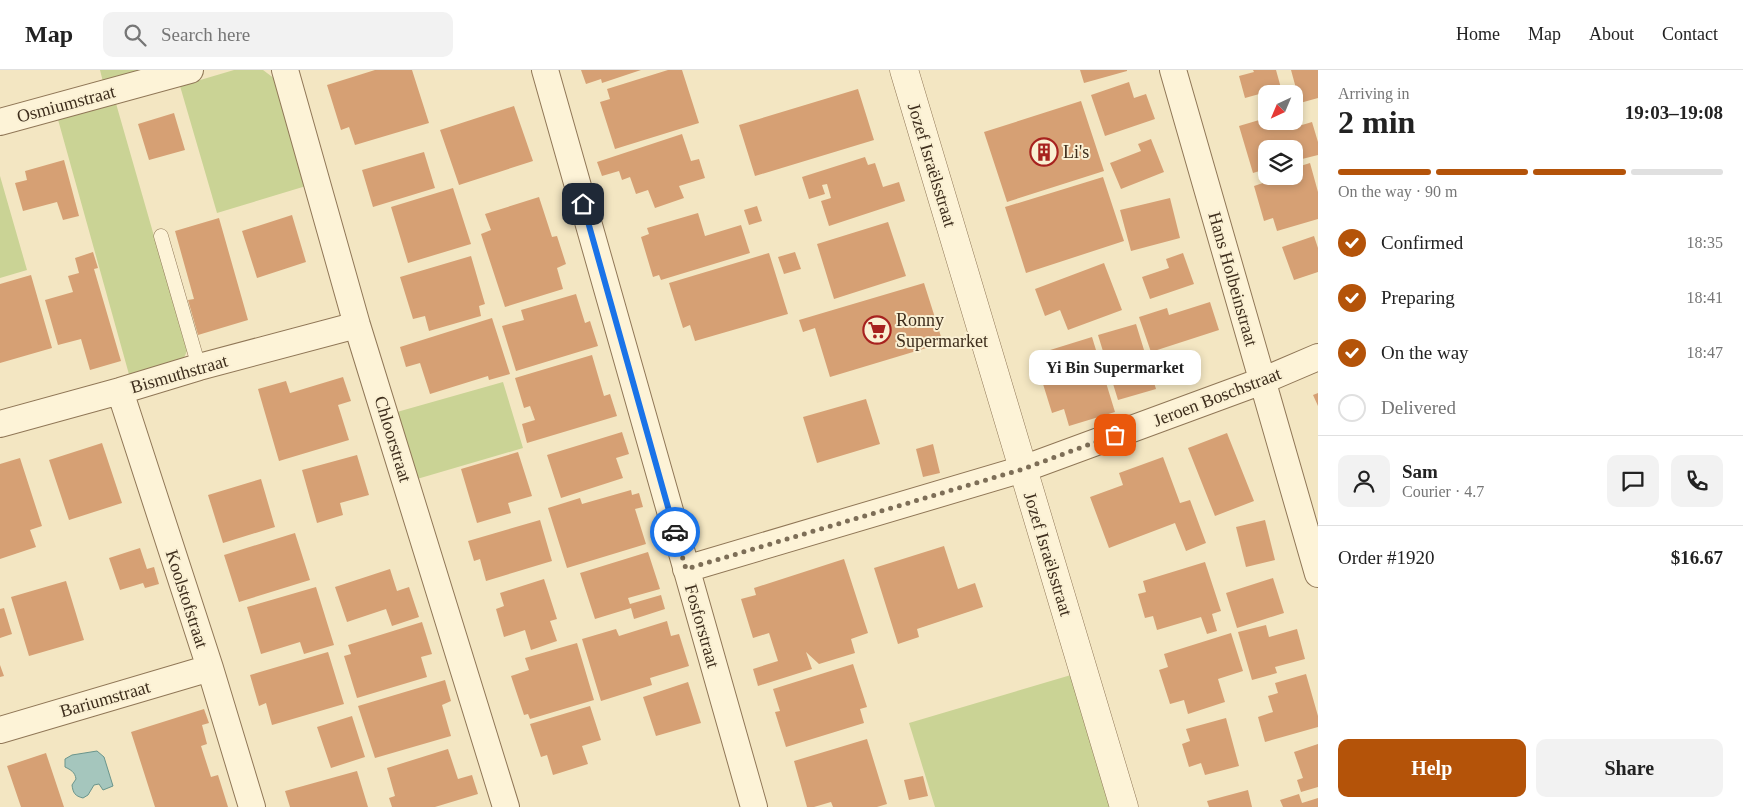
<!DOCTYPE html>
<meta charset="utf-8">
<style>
:root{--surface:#fff;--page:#f2f2f2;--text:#222;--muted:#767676;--line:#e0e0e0;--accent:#b45309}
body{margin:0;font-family:Georgia,serif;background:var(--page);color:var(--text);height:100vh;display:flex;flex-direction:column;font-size:19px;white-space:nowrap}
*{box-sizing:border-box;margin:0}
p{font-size:16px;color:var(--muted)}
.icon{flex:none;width:28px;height:28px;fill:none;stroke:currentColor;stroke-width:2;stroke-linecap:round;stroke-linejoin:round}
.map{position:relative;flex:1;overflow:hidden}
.drawer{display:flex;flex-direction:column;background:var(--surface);width:425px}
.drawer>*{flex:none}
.needle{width:32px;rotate:224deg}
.buttons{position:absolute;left:1258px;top:15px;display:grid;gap:10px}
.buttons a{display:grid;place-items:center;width:45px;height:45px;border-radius:10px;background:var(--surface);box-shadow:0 2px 8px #0003;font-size:25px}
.pin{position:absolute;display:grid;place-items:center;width:42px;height:42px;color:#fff;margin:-21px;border-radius:10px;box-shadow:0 2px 8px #0006}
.courier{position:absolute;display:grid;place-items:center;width:50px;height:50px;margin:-25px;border:4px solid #1a73e8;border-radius:50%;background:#fff;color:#222;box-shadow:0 1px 6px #0007}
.bubble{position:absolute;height:35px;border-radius:10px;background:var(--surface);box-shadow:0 2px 8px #0003;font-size:16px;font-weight:700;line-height:35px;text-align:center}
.overview em{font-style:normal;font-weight:700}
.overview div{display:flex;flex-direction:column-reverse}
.overview{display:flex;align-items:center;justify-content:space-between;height:85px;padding:0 20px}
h1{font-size:32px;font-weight:700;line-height:38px}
.bar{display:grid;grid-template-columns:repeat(4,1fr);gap:8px 5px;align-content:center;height:60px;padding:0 20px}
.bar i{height:6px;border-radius:4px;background:var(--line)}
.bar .active{background:var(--accent)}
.bar p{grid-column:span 4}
.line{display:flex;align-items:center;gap:12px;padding:0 20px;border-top:1px solid var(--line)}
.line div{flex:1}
.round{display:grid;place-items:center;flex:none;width:52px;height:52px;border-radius:10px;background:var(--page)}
ol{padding:0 20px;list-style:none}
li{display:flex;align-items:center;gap:15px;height:55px}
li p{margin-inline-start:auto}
li .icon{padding:5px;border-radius:50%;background:var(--accent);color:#fff;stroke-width:4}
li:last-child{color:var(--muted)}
li i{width:28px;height:28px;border:2px solid var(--line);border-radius:50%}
.primary-button{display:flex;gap:10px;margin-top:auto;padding:10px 20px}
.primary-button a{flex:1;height:58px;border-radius:10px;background:var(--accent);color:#fff;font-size:20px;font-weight:700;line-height:58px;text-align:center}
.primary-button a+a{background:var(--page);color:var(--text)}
header{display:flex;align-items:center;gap:30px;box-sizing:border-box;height:70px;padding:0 25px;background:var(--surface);border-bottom:1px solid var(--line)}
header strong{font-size:24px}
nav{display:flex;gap:28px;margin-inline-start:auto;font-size:18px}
.search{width:350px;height:45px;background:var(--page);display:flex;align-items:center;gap:12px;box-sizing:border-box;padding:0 18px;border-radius:10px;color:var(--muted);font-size:19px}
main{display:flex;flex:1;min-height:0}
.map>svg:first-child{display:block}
</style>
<header>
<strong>Map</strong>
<div class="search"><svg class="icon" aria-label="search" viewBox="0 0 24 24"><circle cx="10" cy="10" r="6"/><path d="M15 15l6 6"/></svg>Search here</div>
<nav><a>Home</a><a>Map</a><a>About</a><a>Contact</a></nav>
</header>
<main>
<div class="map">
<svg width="1318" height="737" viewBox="0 0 1318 737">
<rect width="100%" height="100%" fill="#f3e6c2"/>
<path fill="#cad395" d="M100 0H144L103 12Z
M234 0H263L275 9 306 116 217 143 180 16Z
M115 30 187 281 183 290 130 308 57 46Z
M0 106 27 200 0 208Z
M503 312 523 378 417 409 397 342Z
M1071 605 1113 737H935L909 653Z"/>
<path fill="#a5c6bd" stroke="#6a958c" d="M97 681 104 687 113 716 103 720 99 714 94 715 88 725 83 728C75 726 73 723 72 715L76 709C75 702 71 700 65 697V689L72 685Z"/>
<path fill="#d6a074" d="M375 0H412L429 53 355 75 349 57 341 60 327 15Z
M581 0H641L602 13 601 9 586 14Z
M668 0H682L699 53 615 79 600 32 610 29 607 19Z
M1080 0H1127V1L1084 13Z
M1253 0H1276L1281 18 1245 28 1239 6 1254 2Z
M1291 0H1318V28L1300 33Z
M1129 12 1134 28 1146 24 1155 49 1105 66 1091 25Z
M858 19 874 70 755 106 739 55Z
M1081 31 1104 101 1007 132 984 62Z
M514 36 533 91 459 115 440 60Z
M1297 40 1302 55 1312 52 1318 72V85L1294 91V79H1266V99L1253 103 1239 56 1266 48V51H1294V41Z
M174 43 185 80 149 90 138 54Z
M682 64 691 91 699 89 705 108 679 116 684 128 655 138 648 120 636 124 630 107 622 110 619 101 602 106 597 92Z
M1151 69 1164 102 1121 119 1110 93 1141 81 1138 74Z
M424 82 435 118 373 137 362 100Z
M865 87 868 95 875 93 883 117 899 112 905 131 829 156 821 131 831 128 827 114 822 115 825 124 809 129 802 107Z
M64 90 79 146 63 150 57 132 23 141 15 113 27 110 25 101Z
M1310 93 1318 122V149L1277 161 1273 148 1264 151 1254 116 1263 113 1261 107 1266 106H1294V98Z
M1103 107 1124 171 1026 203 1005 137Z
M453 118 471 174 408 193 391 137Z
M539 127 552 167 557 166 566 194 557 198 563 219 505 237 481 164 491 160 485 144Z
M1170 128 1180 168 1131 181 1120 140Z
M757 136 762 151 749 155 744 140Z
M698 143 705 166 741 155 750 183 661 210 659 205 653 207 641 167 649 164 647 158Z
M292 145 306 192 257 208 242 161Z
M219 148 248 250 198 265 188 230 194 229 175 161Z
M888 152 906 206 834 229 817 174Z
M1314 166 1318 178V202L1294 210 1282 177Z
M93 182 98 198 94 199 121 291 90 300 81 269 58 275 45 230 73 222 68 206 79 203 75 188Z
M795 182 801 199 784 204 778 187Z
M769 183 788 244 695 271 690 255 683 258 669 213Z
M1183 183 1194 214 1150 229 1142 207 1169 198 1166 189Z
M471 186 485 234 479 236 481 246 429 261 425 246 413 249 400 207Z
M1104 193 1122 240 1068 260 1060 240 1045 246 1035 219Z
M31 205 52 278 0 293V214Z
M924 213 943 273 830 307 815 258 803 262 799 250Z
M576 224 585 253 590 251 598 276 516 301 502 256 524 250 521 240Z
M1210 232 1219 260 1151 282 1139 247 1167 238 1169 245Z
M492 248 510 304 489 310 488 306 430 324 420 293 406 297 400 277Z
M1136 254 1156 319 1118 330 1098 265Z
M1092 267 1115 342 1069 356 1064 339 1052 343 1034 285Z
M592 285 604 326 610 324 617 346 527 373 522 354 535 350 530 336 524 338 515 308Z
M343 307 351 331 338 335 349 370 279 391 258 319 286 311 290 323Z
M1318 323V336L1313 325Z
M866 329 880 374 817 393 803 347Z
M622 362 629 384 616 388 623 408 561 428 547 385Z
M1227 363 1254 431 1215 446 1188 378Z
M102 373 122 433 69 450 49 390Z
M933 374 940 403 923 407 916 379Z
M518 382 532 426 508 433 511 443 477 453 461 399Z
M357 385 369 425 340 433 343 445 317 453 302 400Z
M1163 387 1180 433 1190 430 1206 473 1186 481 1175 453 1109 478 1090 427 1123 415 1119 403Z
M20 388 42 456 30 460 36 477 0 489V394Z
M261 409 275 457 223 473 208 425Z
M631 420 632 425 639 423 643 437 635 439 646 474 567 498 548 438 580 428 582 434Z
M540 450 552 491 486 511 480 489 474 491 468 471Z
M1265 450 1275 490 1246 497 1236 457Z
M295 463 310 510 239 532 224 485Z
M944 476 958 519 975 513 983 537 917 559 919 567 898 574 874 498Z
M140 478 147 499 154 497 159 514 145 518 143 513 120 520 109 488Z
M648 482 660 519 628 528 630 534 661 525 665 539 634 549 631 538 595 549 580 503Z
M844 489 868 563 851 569 855 583 819 594 806 582 812 599 758 616 753 599 778 591 769 563 753 568 741 529 756 525 754 518Z
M1205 492 1221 541 1212 544 1217 561 1207 564 1201 547 1157 560 1153 546 1145 548 1138 524 1146 522 1143 511Z
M390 499 397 521 409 517 419 547 392 556 386 539 347 552 335 517Z
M1273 508 1284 543 1237 558 1226 523Z
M544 509 557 549 550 551 557 571 531 580 525 560 504 567 496 539 504 536 500 523Z
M66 511 84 570 29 586 11 527Z
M316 517 334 575 304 584 300 572 261 584 247 537Z
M4 538 12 564 0 568V539Z
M667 551 671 566 679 564 689 596 650 608 652 615 601 631 582 569 616 559 619 566Z
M422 552 432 584 421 587 427 607 357 628 344 586 351 584 348 575Z
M1266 555 1269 567 1297 559 1305 589 1275 597 1277 603 1252 610 1238 562Z
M1231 563 1243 601 1218 609 1225 632 1188 644 1184 630 1170 634 1159 600 1168 597 1164 584Z
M577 573 594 630 530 649 528 644 524 645 511 606 529 600 525 588Z
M328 582 344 634 272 655 266 633 259 636 250 605Z
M853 594 867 637 860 639 864 653 786 677 775 642 780 641 773 619Z
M0 595 4 606 0 607Z
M1306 604 1318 646V657L1265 672 1258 647 1273 642 1268 626 1278 623 1275 613Z
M445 610 451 631 442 635 451 666 375 688 358 636Z
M688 612 701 653 656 666 643 627Z
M590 636 601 670 582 676 588 694 553 705 547 685 541 687 530 654Z
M204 639 209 653 202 655 207 674 201 676 211 707 218 705 228 737H155L131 662Z
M352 646 365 687 331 698 317 657Z
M1226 648 1239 696 1205 705 1201 693 1189 697 1182 674 1190 671 1186 659Z
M867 669 887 734 877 737H833L831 732 814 737H807L794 691Z
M1318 674V717L1301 722 1297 710 1303 708 1294 682Z
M448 679 458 709 472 705 478 724 435 737H392L389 728 395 726 387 698Z
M46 683 64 737H21L7 696Z
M357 701 368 737H290L285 721Z
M923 706 928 726 909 730 904 710Z
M1248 720 1252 737H1209L1207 731Z
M1299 724 1302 733 1318 728V737H1283L1280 730Z"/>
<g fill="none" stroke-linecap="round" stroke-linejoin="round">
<g stroke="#907757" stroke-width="15">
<path id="service" d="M161 166 199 297"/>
</g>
<g stroke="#907757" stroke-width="28">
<path id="minor" d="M285 0 357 255 506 737
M545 0 754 737
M1173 0 1318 504
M0 52 190 0
M120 321 210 598 252 737
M0 354 120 321 199 297 357 255
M686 499 1023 399 1262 311 1318 287
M0 660 210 598"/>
</g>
<g stroke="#907757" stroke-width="29">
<path id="tertiary" d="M904 0 1124 737"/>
</g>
<use href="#service" stroke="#fdf3d7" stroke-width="14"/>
<use href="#minor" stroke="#fdf3d7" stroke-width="26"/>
<use href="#tertiary" stroke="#fdf3d7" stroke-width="28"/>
</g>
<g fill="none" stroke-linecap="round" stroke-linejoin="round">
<path stroke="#7d6e57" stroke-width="5" stroke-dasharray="0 9" d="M675 462 686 499 1023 399 1115 365"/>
<path stroke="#1a73e8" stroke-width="6" d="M583 134 675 462"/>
</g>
<defs>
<g id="building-ring" transform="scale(1.4375)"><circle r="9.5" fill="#faf0d3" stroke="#a7221f" stroke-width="1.5"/><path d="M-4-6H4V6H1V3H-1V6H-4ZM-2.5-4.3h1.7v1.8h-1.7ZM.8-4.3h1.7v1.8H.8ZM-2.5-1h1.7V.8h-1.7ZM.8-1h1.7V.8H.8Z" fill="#a7221f"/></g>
<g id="supermarket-ring" transform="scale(1.4375)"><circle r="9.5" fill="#faf0d3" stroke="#a7221f" stroke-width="1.5"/><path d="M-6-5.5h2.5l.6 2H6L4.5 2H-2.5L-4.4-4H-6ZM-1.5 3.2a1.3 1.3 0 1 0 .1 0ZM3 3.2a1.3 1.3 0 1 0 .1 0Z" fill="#a7221f"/></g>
</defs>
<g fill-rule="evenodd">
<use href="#building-ring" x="1044" y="82"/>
<use href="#supermarket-ring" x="877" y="260"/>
</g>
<g text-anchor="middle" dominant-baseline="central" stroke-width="4" stroke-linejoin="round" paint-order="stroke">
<g font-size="18" fill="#3e2e1d" stroke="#faf0d3">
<text transform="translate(66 34) rotate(-15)">Osmiumstraat</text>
<text transform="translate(932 95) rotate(73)">Jozef Israëlsstraat</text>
<text transform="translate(1233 209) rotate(74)">Hans Holbeinstraat</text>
<text transform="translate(179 304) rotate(-16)">Bismuthstraat</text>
<text transform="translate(1217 327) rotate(-21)">Jeroen Boschstraat</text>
<text transform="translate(393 369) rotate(73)">Chloorstraat</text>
<text transform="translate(1048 484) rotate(73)">Jozef Israëlsstraat</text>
<text transform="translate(187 529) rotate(72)">Koolstofstraat</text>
<text transform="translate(702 556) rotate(74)">Fosforstraat</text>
<text transform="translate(105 629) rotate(-16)">Bariumstraat</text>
</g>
<g font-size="18" fill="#3e2e1d" stroke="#faf0d3" text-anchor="start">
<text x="1063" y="82">Li's</text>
<text x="896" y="250">Ronny<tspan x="896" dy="21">Supermarket</tspan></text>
</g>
</g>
</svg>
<div class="buttons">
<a><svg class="needle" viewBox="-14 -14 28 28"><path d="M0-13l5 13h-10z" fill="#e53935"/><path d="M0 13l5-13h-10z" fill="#767676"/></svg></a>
<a><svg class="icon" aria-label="layers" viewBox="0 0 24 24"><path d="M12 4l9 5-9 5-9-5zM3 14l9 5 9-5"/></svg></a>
</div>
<div class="pin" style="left:1115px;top:365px;background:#ea580c"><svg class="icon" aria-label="bag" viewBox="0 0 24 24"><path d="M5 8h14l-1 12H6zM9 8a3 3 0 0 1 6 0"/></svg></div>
<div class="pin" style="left:583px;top:134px;background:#1f2937"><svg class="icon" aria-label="home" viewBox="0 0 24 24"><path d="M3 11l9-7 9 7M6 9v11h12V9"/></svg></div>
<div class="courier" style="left:675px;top:462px"><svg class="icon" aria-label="car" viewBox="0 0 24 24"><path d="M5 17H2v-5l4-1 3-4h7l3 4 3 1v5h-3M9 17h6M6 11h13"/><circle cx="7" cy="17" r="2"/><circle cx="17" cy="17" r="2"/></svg></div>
<div class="bubble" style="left:1029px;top:280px;width:172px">Yi Bin Supermarket</div>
</div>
<section class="drawer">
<div class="overview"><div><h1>2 min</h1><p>Arriving in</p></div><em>19:03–19:08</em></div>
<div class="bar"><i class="active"></i><i class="active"></i><i class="active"></i><i></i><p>On the way · 90 m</p></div>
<ol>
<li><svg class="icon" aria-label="check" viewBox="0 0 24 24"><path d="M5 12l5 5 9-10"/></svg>Confirmed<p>18:35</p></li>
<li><svg class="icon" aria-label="check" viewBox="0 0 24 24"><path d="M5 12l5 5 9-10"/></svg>Preparing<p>18:41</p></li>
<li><svg class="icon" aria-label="check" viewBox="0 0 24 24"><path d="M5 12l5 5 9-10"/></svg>On the way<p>18:47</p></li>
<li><i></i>Delivered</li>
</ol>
<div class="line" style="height:90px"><a class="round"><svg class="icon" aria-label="person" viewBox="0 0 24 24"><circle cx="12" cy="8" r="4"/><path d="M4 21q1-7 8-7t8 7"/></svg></a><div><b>Sam</b><p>Courier · 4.7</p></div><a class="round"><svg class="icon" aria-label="chat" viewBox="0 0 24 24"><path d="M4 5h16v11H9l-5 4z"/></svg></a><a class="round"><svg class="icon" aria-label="phone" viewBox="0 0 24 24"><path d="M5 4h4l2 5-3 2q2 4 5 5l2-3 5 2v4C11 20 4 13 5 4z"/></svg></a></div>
<div class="line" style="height:65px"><div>Order #1920</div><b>$16.67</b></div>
<div class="primary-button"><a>Help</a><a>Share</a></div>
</section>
</main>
